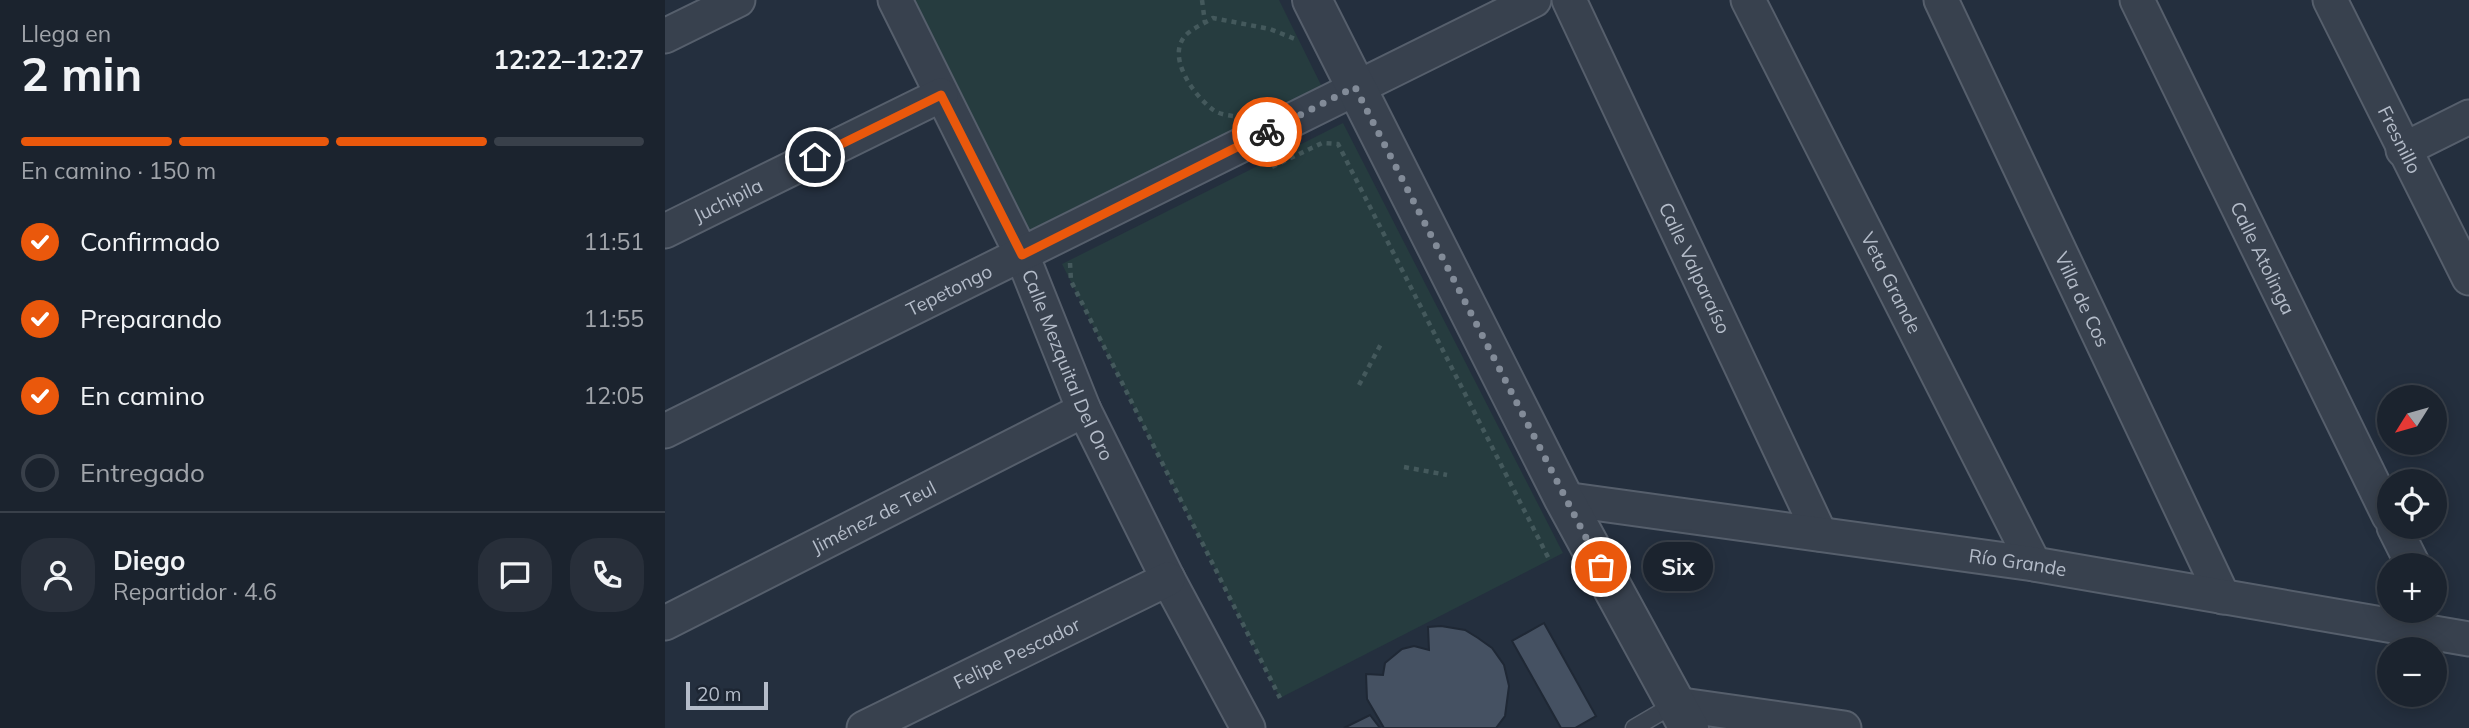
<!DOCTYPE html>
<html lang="es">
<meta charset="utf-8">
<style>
:root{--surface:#1b232e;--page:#282f3a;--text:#f1f3f6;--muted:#a0a4aa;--line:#39404a;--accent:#ea580c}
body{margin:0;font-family:Mulish,sans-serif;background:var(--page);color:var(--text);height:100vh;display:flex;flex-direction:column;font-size:26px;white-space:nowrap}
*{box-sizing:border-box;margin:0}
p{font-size:23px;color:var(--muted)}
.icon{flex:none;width:38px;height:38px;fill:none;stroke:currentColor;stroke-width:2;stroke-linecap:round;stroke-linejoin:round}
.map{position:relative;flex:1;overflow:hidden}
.drawer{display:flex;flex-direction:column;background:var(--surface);width:665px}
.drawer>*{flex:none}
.needle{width:46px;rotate:233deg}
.buttons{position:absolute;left:1712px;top:385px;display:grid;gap:14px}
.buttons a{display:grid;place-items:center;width:70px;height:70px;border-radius:50%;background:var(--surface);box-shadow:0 4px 18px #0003,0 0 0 2px var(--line);font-size:35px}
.scale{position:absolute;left:21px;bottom:18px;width:82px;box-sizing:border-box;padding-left:7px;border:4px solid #b4bcc9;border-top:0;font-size:19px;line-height:24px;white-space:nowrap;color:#b4bcc9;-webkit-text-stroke:5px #1d2633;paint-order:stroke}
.pin{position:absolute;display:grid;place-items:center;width:60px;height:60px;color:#fff;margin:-30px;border:4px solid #fff;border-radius:50%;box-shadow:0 2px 7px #0007}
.courier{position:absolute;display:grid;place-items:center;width:70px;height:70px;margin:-35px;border:5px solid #ea580c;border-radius:50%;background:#fff;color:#222;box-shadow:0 2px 9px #0007}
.bubble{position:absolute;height:49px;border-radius:24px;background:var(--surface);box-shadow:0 4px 18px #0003,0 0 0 2px var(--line);font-size:23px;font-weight:700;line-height:49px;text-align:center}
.summary em{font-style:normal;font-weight:700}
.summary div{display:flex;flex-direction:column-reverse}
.summary{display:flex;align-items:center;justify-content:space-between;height:119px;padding:0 21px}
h1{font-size:46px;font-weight:700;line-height:52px}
.bar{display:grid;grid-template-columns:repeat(4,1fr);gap:10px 7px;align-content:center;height:84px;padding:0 21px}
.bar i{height:9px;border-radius:5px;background:var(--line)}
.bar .current{background:var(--accent)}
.bar p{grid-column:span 4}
.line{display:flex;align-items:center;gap:18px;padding:0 21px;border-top:2px solid var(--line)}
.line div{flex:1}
.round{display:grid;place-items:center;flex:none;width:74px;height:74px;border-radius:28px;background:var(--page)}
ol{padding:0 21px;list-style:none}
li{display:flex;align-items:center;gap:21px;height:77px}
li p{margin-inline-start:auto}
li .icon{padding:7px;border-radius:50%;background:var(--accent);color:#fff;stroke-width:4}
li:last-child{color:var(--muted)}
li i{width:38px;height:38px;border:4px solid var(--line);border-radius:50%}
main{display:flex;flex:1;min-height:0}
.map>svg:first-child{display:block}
</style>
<main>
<section class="drawer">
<div class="summary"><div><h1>2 min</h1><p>Llega en</p></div><em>12:22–12:27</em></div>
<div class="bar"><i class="current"></i><i class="current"></i><i class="current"></i><i></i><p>En camino · 150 m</p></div>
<ol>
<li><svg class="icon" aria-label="check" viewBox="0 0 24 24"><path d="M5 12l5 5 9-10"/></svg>Confirmado<p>11:51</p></li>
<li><svg class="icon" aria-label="check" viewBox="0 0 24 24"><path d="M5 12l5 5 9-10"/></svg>Preparando<p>11:55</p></li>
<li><svg class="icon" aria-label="check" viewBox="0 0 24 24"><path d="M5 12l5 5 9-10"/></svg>En camino<p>12:05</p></li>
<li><i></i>Entregado</li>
</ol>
<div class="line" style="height:126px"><a class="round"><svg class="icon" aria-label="person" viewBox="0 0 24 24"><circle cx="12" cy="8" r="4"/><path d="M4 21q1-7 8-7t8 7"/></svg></a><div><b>Diego</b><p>Repartidor · 4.6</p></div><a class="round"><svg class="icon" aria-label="chat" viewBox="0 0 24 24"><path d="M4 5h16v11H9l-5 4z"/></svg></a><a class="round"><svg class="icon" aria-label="phone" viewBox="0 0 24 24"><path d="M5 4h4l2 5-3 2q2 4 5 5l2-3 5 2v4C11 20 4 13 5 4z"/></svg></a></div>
</section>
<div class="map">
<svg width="1804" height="728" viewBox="0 0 1804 728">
<rect width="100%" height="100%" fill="#242f3e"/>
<path fill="#263c3f" d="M245 0H614L659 91 364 238Z
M678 123 898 553 615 698 397 264Z"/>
<path fill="#455162" stroke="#1f2835" stroke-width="2" d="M879 623 931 716 910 728H896L847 641Z
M776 626 800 630 813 638 827 648 839 665 844 686 840 716 831 728H719L702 699 701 674 718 675 720 663 737 649 749 646 764 650 763 627Z
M705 715 715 728H679Z"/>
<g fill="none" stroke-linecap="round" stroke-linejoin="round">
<g stroke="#565f6c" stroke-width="19">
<path id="service" d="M969 728 1010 704"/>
</g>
<g stroke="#565f6c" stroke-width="37">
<g id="minor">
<path id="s1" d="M230 0 357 255 419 410 503 579 583 728"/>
<path id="s2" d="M904 0 1155 534"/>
<path id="s3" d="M1083 0 1369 564"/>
<path id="s4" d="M1276 0 1558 597"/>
<path id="s5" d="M1472 0 1724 516"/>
<path id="s6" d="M1665 0 1804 278"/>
<path d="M0 36 73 0"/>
<path d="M1738 150 1804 117"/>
<path id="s7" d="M0 231 276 95"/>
<path id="s8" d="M0 431 869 0"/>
<path id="s9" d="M899 499 1369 564 1804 639"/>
<path d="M1729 527 1748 565"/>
<path id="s10" d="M0 623 419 410"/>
<path d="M1010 704 1179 728"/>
<path id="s11" d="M199 728 503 579"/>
</g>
</g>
<g stroke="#565f6c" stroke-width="42">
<path id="tertiary" d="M647 0 899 499 1024 728"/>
</g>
<path stroke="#44595c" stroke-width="4.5" stroke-dasharray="5 5" stroke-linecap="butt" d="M537 0 540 23
M568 116C561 115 553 114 547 109 530 96 501 58 520 36 526 29 540 23 548 18L605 29 630 39
M607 167 657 143 673 144 885 561
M405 263 406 281 615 698
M694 385 717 342
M739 467 782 475"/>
<use href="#service" stroke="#38414e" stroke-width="16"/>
<use href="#minor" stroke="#38414e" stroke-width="33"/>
<use href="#tertiary" stroke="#38414e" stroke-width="38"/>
</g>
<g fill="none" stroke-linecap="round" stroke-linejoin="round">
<path stroke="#828b98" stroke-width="7" stroke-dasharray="0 12.6" d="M602 132 690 87 936 567"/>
<path stroke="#ea580c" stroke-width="9" d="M150 157 276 95 357 255 602 132"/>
</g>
<g text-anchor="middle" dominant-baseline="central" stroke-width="6" stroke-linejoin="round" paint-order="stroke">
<g font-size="19" fill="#b4bcc9" stroke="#1d2633">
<text stroke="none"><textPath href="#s6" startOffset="156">Fresnillo</textPath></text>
<text stroke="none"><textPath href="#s7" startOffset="70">Juchipila</textPath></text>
<text stroke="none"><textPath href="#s5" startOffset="287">Calle Atolinga</textPath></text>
<text stroke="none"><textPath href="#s2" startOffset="296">Calle Valparaíso</textPath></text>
<text stroke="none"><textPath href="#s3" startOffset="317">Veta Grande</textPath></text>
<text stroke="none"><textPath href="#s8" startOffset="317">Tepetongo</textPath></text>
<text stroke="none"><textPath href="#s4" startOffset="331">Villa de Cos</textPath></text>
<text stroke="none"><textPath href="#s1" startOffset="404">Calle Mezquital Del Oro</textPath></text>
<text stroke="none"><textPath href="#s10" startOffset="234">Jiménez de Teul</textPath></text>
<text stroke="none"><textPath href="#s9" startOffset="458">Río Grande</textPath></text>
<text stroke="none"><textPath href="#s11" startOffset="170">Felipe Pescador</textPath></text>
</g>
</g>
</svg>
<div class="buttons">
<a><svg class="needle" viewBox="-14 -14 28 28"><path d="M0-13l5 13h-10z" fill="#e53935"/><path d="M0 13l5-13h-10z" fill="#a0a4aa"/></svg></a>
<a><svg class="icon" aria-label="locate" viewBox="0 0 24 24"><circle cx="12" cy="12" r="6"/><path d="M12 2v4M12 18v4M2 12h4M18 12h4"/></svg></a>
<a>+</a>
<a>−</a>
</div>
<div class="scale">20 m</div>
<div class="pin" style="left:936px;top:567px;background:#ea580c"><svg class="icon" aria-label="bag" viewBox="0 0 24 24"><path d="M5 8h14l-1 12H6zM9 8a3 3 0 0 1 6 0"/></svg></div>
<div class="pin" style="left:150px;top:157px;background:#1f2937"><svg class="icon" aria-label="home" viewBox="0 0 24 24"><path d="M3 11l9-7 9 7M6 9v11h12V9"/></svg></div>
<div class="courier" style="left:602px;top:132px"><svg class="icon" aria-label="bike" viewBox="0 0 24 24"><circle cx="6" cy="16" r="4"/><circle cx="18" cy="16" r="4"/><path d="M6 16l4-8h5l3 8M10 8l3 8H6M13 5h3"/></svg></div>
<div class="bubble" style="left:978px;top:542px;width:70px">Six</div>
</div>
</main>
